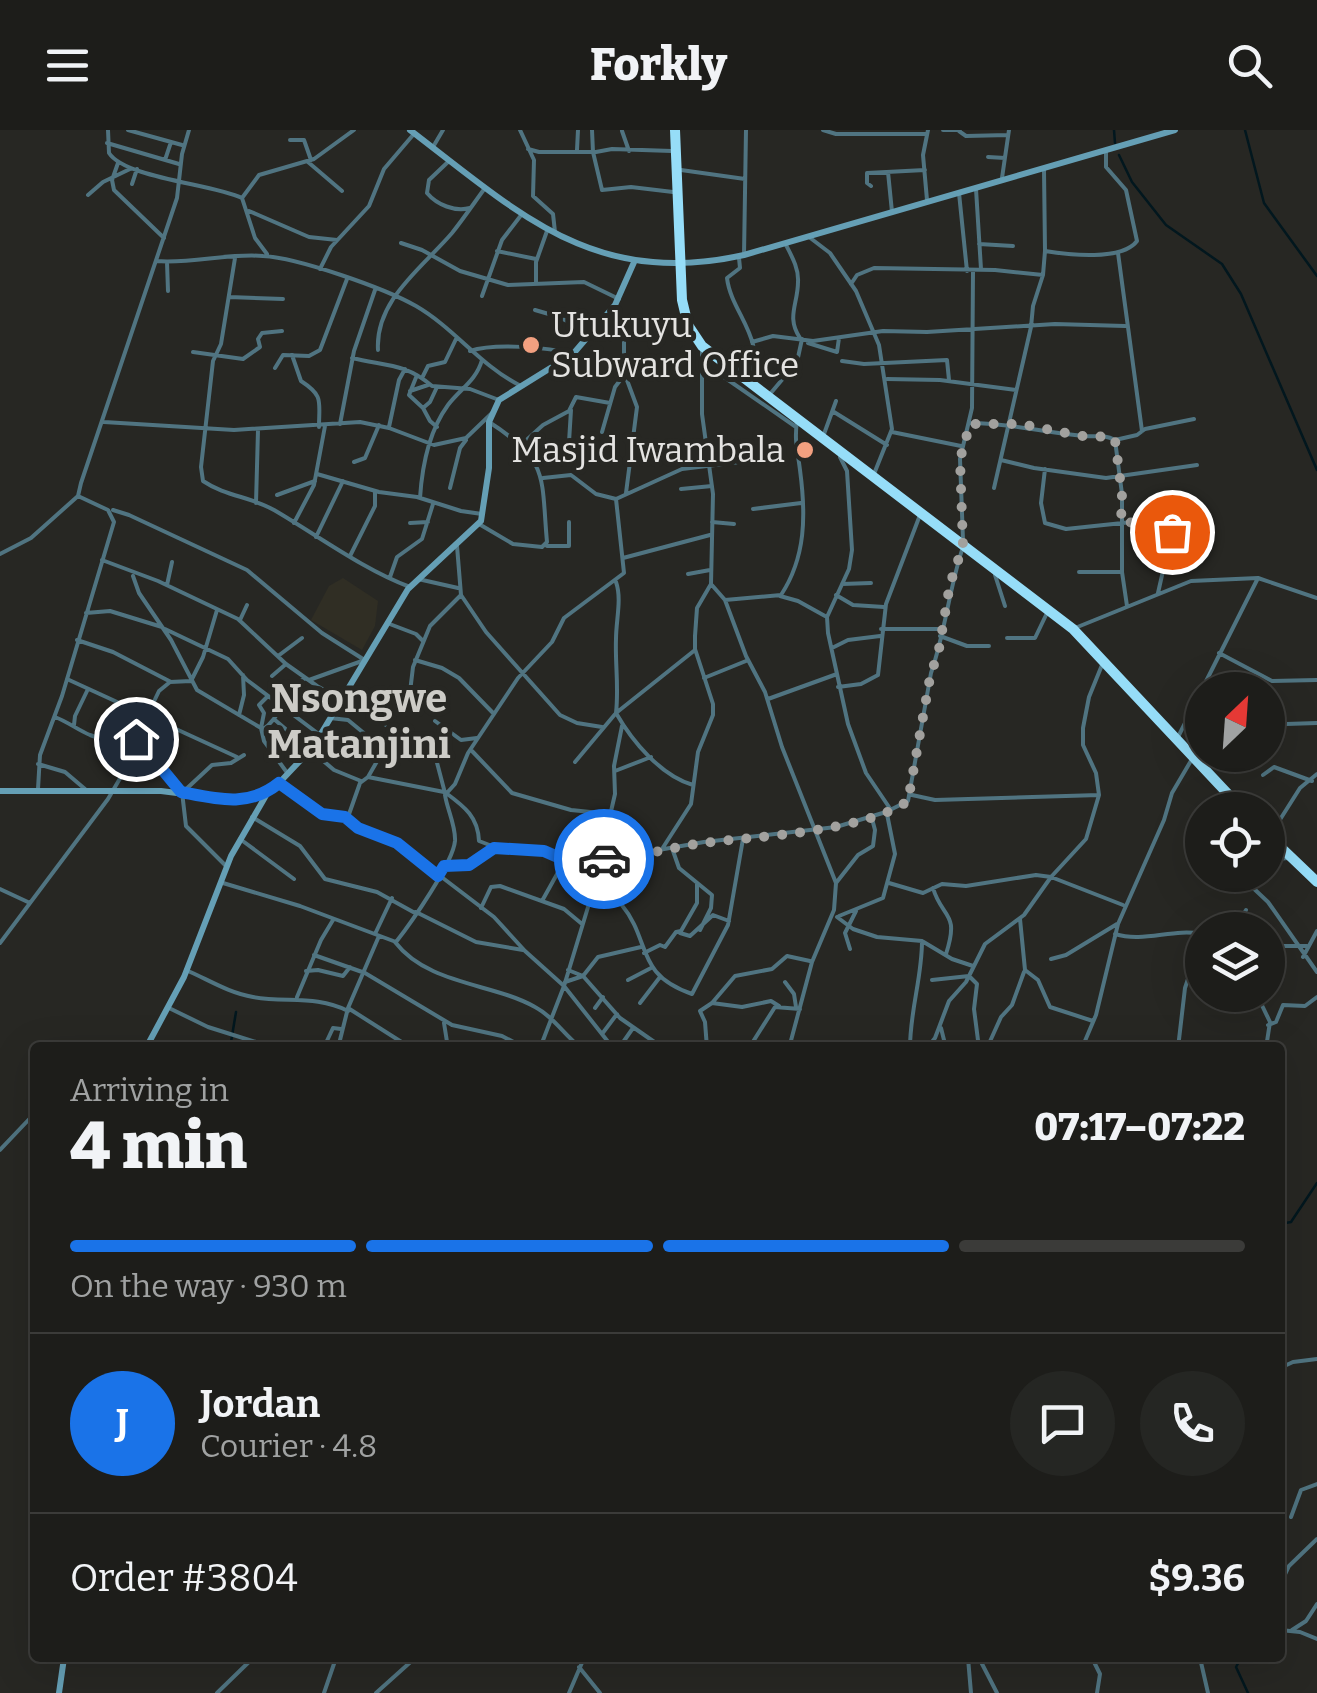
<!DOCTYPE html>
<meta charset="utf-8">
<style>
:root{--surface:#1d1d1a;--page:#252623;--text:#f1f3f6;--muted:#a0a2a2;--line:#3b3b39;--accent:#1a73e8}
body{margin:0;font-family:Bitter,serif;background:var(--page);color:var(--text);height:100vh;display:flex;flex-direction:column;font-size:38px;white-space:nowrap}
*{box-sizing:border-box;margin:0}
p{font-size:32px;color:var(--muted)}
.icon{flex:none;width:55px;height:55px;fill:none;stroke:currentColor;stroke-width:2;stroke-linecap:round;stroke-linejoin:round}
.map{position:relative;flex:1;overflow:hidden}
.details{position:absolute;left:30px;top:912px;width:1255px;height:620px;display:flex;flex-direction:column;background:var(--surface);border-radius:10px;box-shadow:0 10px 40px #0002,0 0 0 2px var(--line)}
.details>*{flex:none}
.needle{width:65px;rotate:25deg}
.fabs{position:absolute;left:1185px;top:542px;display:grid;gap:20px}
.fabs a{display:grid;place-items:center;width:100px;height:100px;border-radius:50%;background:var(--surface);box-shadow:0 10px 40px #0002,0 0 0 2px var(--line);font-size:50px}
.pin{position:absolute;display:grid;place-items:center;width:85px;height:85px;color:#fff;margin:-42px;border:5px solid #fff;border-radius:50%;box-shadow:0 2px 10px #0007}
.courier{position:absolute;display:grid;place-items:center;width:100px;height:100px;margin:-50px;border:8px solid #1a73e8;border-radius:50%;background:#fff;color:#222;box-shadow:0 2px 12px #0007}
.headline em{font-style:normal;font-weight:800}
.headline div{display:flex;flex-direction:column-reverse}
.headline{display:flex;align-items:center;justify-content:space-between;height:170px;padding:0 40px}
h1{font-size:65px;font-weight:800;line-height:75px}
.bar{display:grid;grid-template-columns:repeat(4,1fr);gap:15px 10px;align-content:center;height:120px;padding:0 40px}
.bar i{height:12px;border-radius:8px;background:var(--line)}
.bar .current{background:var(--accent)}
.bar p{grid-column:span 4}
.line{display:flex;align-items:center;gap:25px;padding:0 40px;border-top:2px solid var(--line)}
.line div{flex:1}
.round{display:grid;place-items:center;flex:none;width:105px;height:105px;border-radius:52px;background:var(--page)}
header{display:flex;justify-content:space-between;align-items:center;height:130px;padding:0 40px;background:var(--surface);font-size:45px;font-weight:800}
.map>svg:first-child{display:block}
</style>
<header><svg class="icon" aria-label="menu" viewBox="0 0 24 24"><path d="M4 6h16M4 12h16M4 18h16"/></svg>Forkly<svg class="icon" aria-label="search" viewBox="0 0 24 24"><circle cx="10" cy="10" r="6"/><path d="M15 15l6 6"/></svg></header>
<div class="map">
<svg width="1317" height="1563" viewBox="0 0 1317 1563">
<rect width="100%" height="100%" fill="#272723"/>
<path fill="#302e24" d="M343 448 378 471 375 496 362 520 311 490 329 456Z"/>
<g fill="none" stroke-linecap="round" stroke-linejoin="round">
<path stroke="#02171e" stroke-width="2.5" d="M1114 0 1115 13
M1245 0 1264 73 1317 146
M1119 25 1132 52 1166 95 1222 134 1241 164 1317 340
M230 918 236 882
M1280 1094 1291 1092 1317 1053
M1241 1528 1236 1537 1248 1563"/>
<path stroke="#507481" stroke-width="4" d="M108 0 109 23C125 48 212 54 242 68L255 108 267 124
M128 0 182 15
M520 0 534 30 533 66 553 84 555 102
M592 0 593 22 602 60 631 57 673 62
M823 0 836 4H927
M943 0H960
M622 1 629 21
M959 1 966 6 1008 5
M290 10H304L311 30
M107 13 179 34
M433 17 443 0
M528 19 539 22H596L612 19 672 21
M577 20 578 0
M988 27 1005 28
M165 30 171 12
M449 31 429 50 427 63C437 75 455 82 470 78
M308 32 342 61
M118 33 112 50 114 60 164 108
M681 40 745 49
M888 42 892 82
M1002 48 1009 0
M132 54 137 39
M871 56 867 53V43L925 40
M976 59 981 139
M959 63 967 141
M88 65 103 52 130 39
M242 68 259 45 314 29 354 0
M927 70 923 25 928 0
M249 81 309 107 337 110
M809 107 830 123 856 161 879 215 892 299 874 344
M401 113 422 120 460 141 508 155 584 152 619 169
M785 113C791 125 799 138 798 152 798 174 786 187 800 208
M979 114 1013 116
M497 121 536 129
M1045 121C1069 125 1122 131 1137 111L1126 60 1106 37V21
M1118 123 1142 301
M744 125 746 0
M235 128 221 214 213 231 201 337 203 351C225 366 252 367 274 380 317 405 364 440 410 457
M739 128 740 138 727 148C731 183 768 210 749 249
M156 131C192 134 227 123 263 126 299 128 384 158 416 176 454 198 480 235 519 255
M167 132 168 161
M320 139 331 117 369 76 384 39 413 5
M536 152V132L547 101
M851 154 857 145 874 138 995 140 1043 145
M482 166 502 110 522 84
M229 167 283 169
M615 175 624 191V242L637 277 626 363
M535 180 559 187 590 203
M752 212 773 206 813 211 883 201 927 202 1055 194 1125 196
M808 213 837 222 839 208
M378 220C375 170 423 137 452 103 464 88 474 73 485 58
M470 221C494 213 548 217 573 224 592 229 603 243 624 242
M702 221V284L713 364 711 454 725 470 746 526 765 562 782 617 836 753 834 780 812 832 789 918
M193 222 243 229 260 217 258 209 262 203 282 201
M292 225 301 251C324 266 319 271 319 297
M352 228C385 236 406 233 432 256L470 259 499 270
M842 231 864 234 947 230 949 250
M275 238 283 225 309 226 320 220 347 149
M703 241 721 245 796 297
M417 245 409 265 423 278
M423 246 428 236 445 232 456 209
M887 249 940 250 1016 260
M410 261 428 255
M770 264 797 232 802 209
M834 282 887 315
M104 292 234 300 360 292 389 298 434 315 466 308 492 283
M970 293C1012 293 1044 303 1084 306 1096 307 1104 304 1115 310L1122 364V442L1127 476
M340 294 354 221 375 160
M389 297 399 250 405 239
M437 297 430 291 423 278 430 272 437 257
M602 302 615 257 625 244
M892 302 961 316
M824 304 836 271
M1115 310 1137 305 1145 299 1194 289
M569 312 571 280
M521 315 543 295 569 281 576 267 610 273
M840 327 847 341 852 420 849 439 827 487 828 503 848 594 866 643 891 680
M1001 330 1034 338 1106 348 1197 335
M354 332 365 328 379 295
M1045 339 1041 373 1045 393 1066 399 1132 392 1172 401 1158 463
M317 344 379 362 417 367 461 381 482 384
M543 348 571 345 596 364 616 369
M450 358 460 318 466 310
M994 358 1031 197 1033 176 1043 145 1045 121 1044 40
M681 359 712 356
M277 365 315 351
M420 368C422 337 429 301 448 275 460 259 476 251 482 230
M256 373 258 300
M753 379 801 373
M113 380 129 385 247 440 322 503 363 529
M712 392 734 394
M294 393 314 355 325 296
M410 393 428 392
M479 394 513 414 542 417 547 412C541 347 550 331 489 292
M316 407 343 351
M963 410 960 329 972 278 973 141
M457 416 461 465 486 502 560 585 577 593 602 597
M547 416H569V392
M0 424 31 408 78 366
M350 426 375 376V362
M623 428 710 405
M102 430 158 451 238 489 286 534 317 556 395 600 431 610 445 663
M1079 442H1122
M688 444 710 440
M995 445 1005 476
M133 446 139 463 171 510 197 560 261 598 264 611 288 644
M390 447 397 427 422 409 433 374
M418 449 458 458
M616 452C622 469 616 490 616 509 615 534 619 557 616 583 632 611 661 646 693 655
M842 454 871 453
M167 455 172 432
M836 465 853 475 884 477
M780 466 798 471 825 486
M725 470 781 465C806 427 806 385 800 340 798 323 794 310 797 292
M86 483 110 481 162 497
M240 490 247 475
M387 493 416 504 422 510
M1075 498 1191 451 1258 448 1317 468
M165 499 228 529 247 550 320 605
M881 499H941
M940 506 967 516H989
M1007 508H1035L1047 483
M77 510 113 522 171 552
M832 518 848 510 880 506
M1219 523 1272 551 1317 550
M278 526 302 508
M415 530 442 538 459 548 494 584
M272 546 286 534
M704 548 746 531
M67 549 237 627
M309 550 362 531
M838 557 861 554 878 545 886 474 920 385
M410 562 413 537 430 496 461 465
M768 569 837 544
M239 585 244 565 243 545
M55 587C68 592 78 600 90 605 125 617 162 627 181 662
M330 588 348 590 365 604
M275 590 334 640 361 651
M435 591 461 610 477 608
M74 595 75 586 88 559
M261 598 264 583 259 575 268 566
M262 600C283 587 283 559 306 548
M1268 602 1286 594 1317 593
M1177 609 1258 448
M472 621 512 663 571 680 610 684
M575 632 616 583 695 520
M38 634 65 642 85 659
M615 641 651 627
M1263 645 1274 637 1312 651
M368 647 444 662
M279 653 322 684 345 687 358 698 397 713 494 787 525 821 564 856 613 918
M38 659 40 625 62 566 114 392 108 380 78 366 81 353 177 68 182 24 189 0
M182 662 186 696 225 735
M183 662 212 635 231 633 244 625
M446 663C465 677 478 687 479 711L500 719 544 721 560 729 613 728
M912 665 935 670 1099 665
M252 687 300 716 325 749 377 762 415 783
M348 687 360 653 368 647 395 600
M240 709 294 749
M672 718 679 738 712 765 711 778 700 800
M662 719 691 674 698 622 713 585V574L695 519V506L697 478 711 454
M613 728 603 716 615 664 614 636 622 596
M1268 730 1288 728
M1269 730V707L1300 658 1317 644
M444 736 469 735 493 718
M1254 745 1251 756 1268 772 1317 842
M223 753 300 776 396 812C411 793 453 733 455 711 456 696 447 679 445 665L455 654 468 623 518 548 552 512 564 488 624 443 616 369 682 339 740 332
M836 753 858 725 873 716 875 700 871 685
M889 753 923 763 942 754 966 756 1036 745 1051 747 1123 775
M596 754C604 760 615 766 621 774 652 811 634 844 692 864L728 795 743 709
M933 758C942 789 960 781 946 824
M0 759 30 773
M542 771 566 728
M481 778 491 757 500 756 564 779 582 794
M416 782 476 812 523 820
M839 786 883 768 895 724 887 684
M837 787 853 799 877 807 922 811 952 829 973 836
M1020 789 1025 840 1038 850 1050 877 1093 891
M1234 800 1246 780
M680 803 690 806 713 785 729 791
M375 804 392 768
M1115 804C1144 813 1173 798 1202 804
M395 812C428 855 493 853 535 877 554 887 564 905 581 918
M0 813 108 669 129 633 136 609 159 561 170 552 191 551 203 527 217 480
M1268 816H1307
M850 819 845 803 856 781
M644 823 660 815 665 817 676 802 681 801 697 773V754
M314 825 365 843 452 895 502 906 525 918
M1303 827 1317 801
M1051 829 1066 825 1117 794
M1192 838 1202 854
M186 840C209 850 229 863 253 867 286 873 316 865 348 881
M568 840 583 846 620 888 663 918
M306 841 318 840 343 846 350 837
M628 850 651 838
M932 850 969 846 977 854 974 879 979 918
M565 852 583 846 598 827 641 817
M785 852 794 864 796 877
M1257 865 1270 892 1266 918
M297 867 321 810 333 790
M640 873 660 847
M712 873 742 877 771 871 779 876
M169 878 208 897 275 918
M348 878 411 918
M595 878 603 867
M444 893 448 918
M1268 895 1276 892 1283 875 1305 876 1317 867
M941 898 946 918
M602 904 617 884
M316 914 325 915 333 898 341 899
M338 918 348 878 379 806
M540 918 564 856 592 764 613 728 704 712 836 697 886 682 908 671 931 543C945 503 949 460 962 420
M619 918 633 898
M707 918 705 892 700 881 712 873 735 846 772 839 787 826 810 831
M749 918 775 877 800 879
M861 918 864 913
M910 918C910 880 922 848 922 811
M927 918 935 908 949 871 966 852 985 814 1024 785 1051 747 1086 709 1099 665 1096 643 1083 615V598L1089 567 1102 535
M987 918 1001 887 1012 875 1024 842
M1082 918 1096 885 1118 794 1164 690 1172 663 1192 629
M1178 918 1185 858 1202 807
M0 1020 35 983
M1280 1238 1293 1232 1317 1229
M1291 1387 1301 1360 1317 1354
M1280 1455 1289 1436 1317 1409
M1280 1500 1300 1502 1317 1509
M1292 1500 1306 1491 1317 1474
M968 1528 971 1563
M979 1528 997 1563
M1092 1528 1100 1544 1097 1563
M1200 1528 1208 1563
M579 1537 600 1563
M217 1563 253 1528
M324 1563 336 1528
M376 1563 415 1528
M569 1563 584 1528"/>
<path stroke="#659fb5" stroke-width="6" d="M410 0C520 84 594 158 744 125L1175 0
M0 661H161L240 671 259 666 279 653 313 617 408 459 481 391 489 338V292L499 270 573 224 615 175 635 130
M146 918 184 847 231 726 268 662
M59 1563 64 1528"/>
<path stroke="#96ddf8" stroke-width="10" d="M675 0 682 170 688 195 702 216 1073 499 1243 680
M1268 705 1317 752"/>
</g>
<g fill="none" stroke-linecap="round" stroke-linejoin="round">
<path stroke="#a2a19e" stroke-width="10" stroke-dasharray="0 18" d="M604 729C638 728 671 717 704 713 758 706 864 702 908 671L931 542 938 525 950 454 963 416 960 329 970 294H1020L1082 306 1112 307 1115 310 1122 364 1121 392 1142 393 1172 402"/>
<path stroke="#1a73e8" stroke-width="12" d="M136 609 132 618 162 639 181 662C217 669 248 678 279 653L322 684 345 687 358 698 397 713 438 746 444 736 469 735 494 718 544 721 560 728 604 729"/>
</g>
<g fill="#f2a080" stroke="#272723" stroke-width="4">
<circle cx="531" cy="215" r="10"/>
<circle cx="805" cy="320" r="10"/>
</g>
<g text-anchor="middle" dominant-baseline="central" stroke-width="10" stroke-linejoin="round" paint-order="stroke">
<g font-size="35" fill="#e4e3e1" stroke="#272723" text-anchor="start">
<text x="551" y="195">Utukuyu<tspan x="551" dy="40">Subward Office</tspan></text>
<text x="785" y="320" text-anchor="end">Masjid Iwambala</text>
</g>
<g font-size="40" font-weight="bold" fill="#cdccc7" stroke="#272723">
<text x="359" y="569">Nsongwe<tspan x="359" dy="46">Matanjini</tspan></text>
</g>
</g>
</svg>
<div class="fabs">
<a><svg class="needle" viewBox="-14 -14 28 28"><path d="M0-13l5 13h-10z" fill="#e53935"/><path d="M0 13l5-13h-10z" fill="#a0a2a2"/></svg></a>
<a><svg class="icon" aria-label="locate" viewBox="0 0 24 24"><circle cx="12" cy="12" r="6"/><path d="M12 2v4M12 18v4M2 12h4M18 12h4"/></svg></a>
<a><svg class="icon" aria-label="layers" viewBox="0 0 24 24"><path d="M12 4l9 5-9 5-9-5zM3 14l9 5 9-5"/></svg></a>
</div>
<div class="pin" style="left:1172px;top:402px;background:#ea580c"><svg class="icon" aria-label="bag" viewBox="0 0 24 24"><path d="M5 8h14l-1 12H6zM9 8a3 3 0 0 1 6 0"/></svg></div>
<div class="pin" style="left:136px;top:609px;background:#1f2937"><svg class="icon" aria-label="home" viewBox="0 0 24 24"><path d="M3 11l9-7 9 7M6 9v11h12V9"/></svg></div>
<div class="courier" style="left:604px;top:729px"><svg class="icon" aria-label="car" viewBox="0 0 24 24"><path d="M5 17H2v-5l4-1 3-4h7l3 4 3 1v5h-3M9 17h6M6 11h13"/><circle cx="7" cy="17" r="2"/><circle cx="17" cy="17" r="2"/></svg></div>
<section class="details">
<div class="headline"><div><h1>4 min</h1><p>Arriving in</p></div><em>07:17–07:22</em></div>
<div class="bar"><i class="current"></i><i class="current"></i><i class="current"></i><i></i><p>On the way · 930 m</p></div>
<div class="line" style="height:180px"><b class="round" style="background:var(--accent);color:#fff">J</b><div><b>Jordan</b><p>Courier · 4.8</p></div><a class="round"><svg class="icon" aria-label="chat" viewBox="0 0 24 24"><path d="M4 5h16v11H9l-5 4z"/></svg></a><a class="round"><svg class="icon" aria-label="phone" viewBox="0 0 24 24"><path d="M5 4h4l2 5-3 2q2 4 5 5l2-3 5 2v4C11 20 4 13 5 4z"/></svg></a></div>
<div class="line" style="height:130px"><div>Order #3804</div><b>$9.36</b></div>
</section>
</div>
